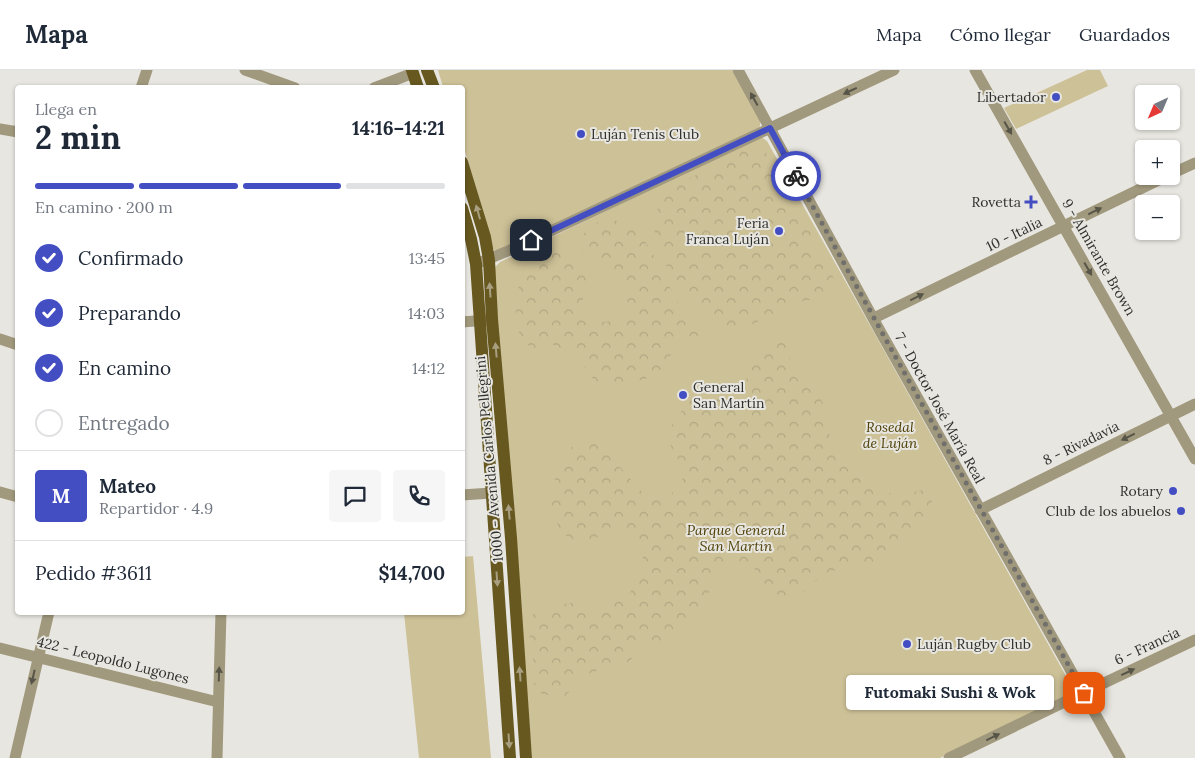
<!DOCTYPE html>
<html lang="es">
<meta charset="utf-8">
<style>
:root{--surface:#fff;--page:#f6f6f7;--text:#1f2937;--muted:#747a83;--line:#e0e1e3;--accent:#444ec3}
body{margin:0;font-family:Lora,serif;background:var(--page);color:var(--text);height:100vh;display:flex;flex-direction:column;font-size:19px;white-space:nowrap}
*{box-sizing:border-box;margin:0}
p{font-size:16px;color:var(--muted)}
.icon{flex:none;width:28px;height:28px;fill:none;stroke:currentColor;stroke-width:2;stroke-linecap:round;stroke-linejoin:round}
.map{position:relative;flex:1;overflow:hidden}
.details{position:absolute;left:15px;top:15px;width:450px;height:530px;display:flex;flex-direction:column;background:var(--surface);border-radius:5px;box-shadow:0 1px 4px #0004}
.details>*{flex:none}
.needle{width:32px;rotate:224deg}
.fabs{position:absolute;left:1135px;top:15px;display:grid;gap:10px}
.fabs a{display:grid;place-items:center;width:45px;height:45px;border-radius:5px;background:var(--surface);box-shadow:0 1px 4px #0004;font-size:25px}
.pin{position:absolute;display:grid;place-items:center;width:42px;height:42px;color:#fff;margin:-21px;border-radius:10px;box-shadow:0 2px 8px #0006}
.courier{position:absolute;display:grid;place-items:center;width:50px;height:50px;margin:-25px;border:4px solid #444ec3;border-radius:50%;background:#fff;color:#222;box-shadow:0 1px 6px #0007}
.bubble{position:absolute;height:35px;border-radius:5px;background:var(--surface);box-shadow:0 1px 4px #0004;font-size:16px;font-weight:700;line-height:35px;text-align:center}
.headline em{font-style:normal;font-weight:700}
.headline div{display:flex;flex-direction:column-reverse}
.headline{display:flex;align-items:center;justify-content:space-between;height:85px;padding:0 20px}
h1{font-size:32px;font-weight:700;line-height:38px}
.bar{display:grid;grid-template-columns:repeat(4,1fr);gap:8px 5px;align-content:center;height:60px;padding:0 20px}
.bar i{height:6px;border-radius:4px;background:var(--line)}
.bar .current{background:var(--accent)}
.bar p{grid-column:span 4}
.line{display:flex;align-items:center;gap:12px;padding:0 20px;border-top:1px solid var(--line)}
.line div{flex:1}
.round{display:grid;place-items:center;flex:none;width:52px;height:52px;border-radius:5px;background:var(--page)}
ol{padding:0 20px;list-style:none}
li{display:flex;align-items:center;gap:15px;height:55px}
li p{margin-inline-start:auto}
li .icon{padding:5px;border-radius:50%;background:var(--accent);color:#fff;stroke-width:4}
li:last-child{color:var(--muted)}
li i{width:28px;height:28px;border:2px solid var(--line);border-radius:50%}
header{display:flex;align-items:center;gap:30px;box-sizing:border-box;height:70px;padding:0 25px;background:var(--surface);border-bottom:1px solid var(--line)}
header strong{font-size:24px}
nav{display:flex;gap:28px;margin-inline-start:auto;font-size:18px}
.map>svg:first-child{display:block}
</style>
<header>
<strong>Mapa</strong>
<nav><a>Mapa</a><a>Cómo llegar</a><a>Guardados</a></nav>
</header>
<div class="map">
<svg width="1195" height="688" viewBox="0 0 1195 688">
<defs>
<pattern id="forest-crowns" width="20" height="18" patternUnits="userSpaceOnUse" patternTransform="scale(1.25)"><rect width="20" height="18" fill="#cdc197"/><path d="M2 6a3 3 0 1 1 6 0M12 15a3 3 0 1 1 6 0" fill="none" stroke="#b0a682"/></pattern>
</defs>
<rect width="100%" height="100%" fill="#e8e6e0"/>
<path fill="#cdc197" d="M438 0H732L760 50V56L758 59 497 181 494 180 491 177 488 158 463 75 462 18 443 17Z
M1087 0H1100L1108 16 1016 59 1004 38Z
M758 68H763L767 71 1071 615 1070 622 1064 628 940 688H532L493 204 495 197 500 192Z
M473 486 491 688H419L404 543 462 542 463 487Z"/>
<path fill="url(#forest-crowns)" d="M750 77 765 81 782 108 790 133 813 165V179L821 190 829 197 836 214 835 221 815 229 798 232 784 240 739 260 723 258 705 248 685 227 667 198 655 172 654 147 661 131 675 116Z
M610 147 641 165 654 186 682 241 700 263 694 270 675 272 667 296 648 308 626 314 616 317H602L595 311 574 284H562L554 275H545L533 279 528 275 515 257C516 238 516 206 530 192 535 188 542 184 547 181L563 183 579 198 590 215 581 233 583 251 595 253 619 250 630 242 622 210 604 196 582 183 574 171 597 153Z
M774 270H786L790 288 788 302 818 323 826 340 827 360 835 375 845 385 852 390 861 401 864 414 875 412C894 430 900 425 923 420L932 426V440L916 465 888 488 860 498 841 499 825 503 802 523 789 529 769 521 750 492 735 491 718 500 713 516 695 547 673 560 659 573 642 574 634 587 619 599H602L579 607 572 619 563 628 542 624 534 617 536 601 529 571 532 545 546 537 572 533 591 539 609 535 628 527 644 493 639 472 625 458 614 459 599 467 575 473 560 461 551 436 555 408 564 380 585 372 600 371 619 396 643 423 661 429 681 418 684 400 671 377 669 359 689 330 698 323 723 318 747 332 753 326 748 316 746 307 750 292 759 278Z"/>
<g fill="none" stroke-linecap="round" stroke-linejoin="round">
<path stroke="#a1997d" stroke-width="11" d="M245 0 295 18
M738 0 880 261 1120 688
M975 0 1195 389
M141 18 147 0
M374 18 413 3
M0 59 18 62
M1171 104 1195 93
M481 192 508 181 894 0
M874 248 1167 106
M462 252 488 250
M0 269 18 275
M0 422 18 427
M462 425 491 423
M980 440 1195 334
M0 578 218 632
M15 688 49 542
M217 688 221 542
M949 688 1083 623 1195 570"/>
<path stroke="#675820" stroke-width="12" d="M412 0 418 18
M427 0 434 18
M462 92 485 167 489 190 492 249 511 468 526 688
M462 138 471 169 476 194 510 688"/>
</g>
<defs><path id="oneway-solid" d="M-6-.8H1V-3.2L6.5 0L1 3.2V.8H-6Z" transform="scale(1.25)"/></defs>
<g fill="#575448">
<use href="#oneway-solid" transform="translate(850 21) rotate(155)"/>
<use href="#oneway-solid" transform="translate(754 29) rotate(-119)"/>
<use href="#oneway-solid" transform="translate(1008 58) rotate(60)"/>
<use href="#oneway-solid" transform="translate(1095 141) rotate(-26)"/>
<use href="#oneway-solid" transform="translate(1088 199) rotate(60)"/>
<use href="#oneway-solid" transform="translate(917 227) rotate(-26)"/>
<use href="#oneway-solid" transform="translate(1128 367) rotate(154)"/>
<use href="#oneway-solid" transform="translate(1128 602) rotate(-25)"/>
<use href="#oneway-solid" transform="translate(219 604) rotate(-88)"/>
<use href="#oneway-solid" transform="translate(33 607) rotate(103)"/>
<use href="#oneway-solid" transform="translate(993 667) rotate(-26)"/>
</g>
<g fill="#a89f80">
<use href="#oneway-solid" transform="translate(478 142) rotate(-106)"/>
<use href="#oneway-solid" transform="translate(490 220) rotate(-94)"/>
<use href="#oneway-solid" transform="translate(496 280) rotate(-95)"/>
<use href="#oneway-solid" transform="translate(509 442) rotate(-95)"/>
<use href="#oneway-solid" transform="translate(497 509) rotate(86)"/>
<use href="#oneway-solid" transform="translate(520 604) rotate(-94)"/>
<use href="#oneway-solid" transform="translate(509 671) rotate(86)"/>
</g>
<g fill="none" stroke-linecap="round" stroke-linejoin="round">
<path stroke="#706f6b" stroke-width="5" stroke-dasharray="0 9" d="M796 106 890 277 1084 623"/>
<path stroke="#444ec3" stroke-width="6" d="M531 170 770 58 796 106"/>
</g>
<g fill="#444ec3" stroke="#e8e6e0" stroke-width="2">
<circle cx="1056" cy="27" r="5"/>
<circle cx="581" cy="64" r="5"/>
<path d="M1028.5 124.5h5v5h5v5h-5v5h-5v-5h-5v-5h5z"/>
<circle cx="779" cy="161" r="5"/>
<circle cx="683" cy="325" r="5"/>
<circle cx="1173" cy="421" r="5"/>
<circle cx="1181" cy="441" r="5"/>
<circle cx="907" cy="574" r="5"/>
</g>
<g text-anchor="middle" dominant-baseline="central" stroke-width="4" stroke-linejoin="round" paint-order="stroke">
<g font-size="14" fill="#2f2f2c" stroke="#e8e6e0" text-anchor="end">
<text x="1046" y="27">Libertador</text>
<text x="591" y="64" text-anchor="start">Luján Tenis Club</text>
<text x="1021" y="132">Rovetta</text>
<text x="769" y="153">Feria<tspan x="769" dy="16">Franca Luján</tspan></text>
<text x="693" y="317" text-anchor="start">General<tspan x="693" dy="16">San Martín</tspan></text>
<text x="1163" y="421">Rotary</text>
<text x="1171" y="441">Club de los abuelos</text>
<text x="917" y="574" text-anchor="start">Luján Rugby Club</text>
</g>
<g font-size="14" fill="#2f2f2c" stroke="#e8e6e0">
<text transform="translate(1014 164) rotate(-26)">10 - Italia</text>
<text transform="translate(1099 187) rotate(60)">9 - Almirante Brown</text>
<text transform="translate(940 338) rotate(61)">7 - Doctor José María Real</text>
<text transform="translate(1081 373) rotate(-26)">8 - Rivadavia</text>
<text transform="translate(489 389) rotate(-95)">1000 - Avenida Carlos Pellegrini</text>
<text transform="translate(1147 576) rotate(-25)">6 - Francia</text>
<text transform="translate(113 590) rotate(14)">422 - Leopoldo Lugones</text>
</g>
<g font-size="14" font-style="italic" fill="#4e4008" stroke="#e8e6e0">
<text x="890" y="357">Rosedal<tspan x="890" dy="16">de Luján</tspan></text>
<text x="736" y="460">Parque General<tspan x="736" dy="16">San Martín</tspan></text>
</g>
</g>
</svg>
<div class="fabs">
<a><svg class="needle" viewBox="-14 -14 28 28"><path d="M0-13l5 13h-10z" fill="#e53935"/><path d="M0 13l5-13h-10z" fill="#747a83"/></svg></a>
<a>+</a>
<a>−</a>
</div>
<div class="pin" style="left:1084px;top:623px;background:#ea580c"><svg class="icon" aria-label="bag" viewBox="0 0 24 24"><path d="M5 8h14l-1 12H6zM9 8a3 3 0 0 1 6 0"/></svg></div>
<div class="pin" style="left:531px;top:170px;background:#1f2937"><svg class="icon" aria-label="home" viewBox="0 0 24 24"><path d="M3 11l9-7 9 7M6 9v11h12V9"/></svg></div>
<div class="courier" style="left:796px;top:106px"><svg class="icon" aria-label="bike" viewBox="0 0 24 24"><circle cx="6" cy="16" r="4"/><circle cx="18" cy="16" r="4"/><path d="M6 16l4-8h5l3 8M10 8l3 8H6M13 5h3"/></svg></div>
<div class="bubble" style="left:846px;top:605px;width:208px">Futomaki Sushi &amp; Wok</div>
<section class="details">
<div class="headline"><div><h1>2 min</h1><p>Llega en</p></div><em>14:16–14:21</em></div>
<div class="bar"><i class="current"></i><i class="current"></i><i class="current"></i><i></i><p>En camino · 200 m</p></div>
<ol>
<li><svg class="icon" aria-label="check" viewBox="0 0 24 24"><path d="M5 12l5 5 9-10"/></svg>Confirmado<p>13:45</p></li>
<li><svg class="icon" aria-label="check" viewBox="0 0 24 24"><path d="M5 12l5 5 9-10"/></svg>Preparando<p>14:03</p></li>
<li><svg class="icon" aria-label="check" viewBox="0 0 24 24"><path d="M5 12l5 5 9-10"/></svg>En camino<p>14:12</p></li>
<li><i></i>Entregado</li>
</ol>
<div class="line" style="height:90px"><b class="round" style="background:var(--accent);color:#fff">M</b><div><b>Mateo</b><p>Repartidor · 4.9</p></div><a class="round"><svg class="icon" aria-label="chat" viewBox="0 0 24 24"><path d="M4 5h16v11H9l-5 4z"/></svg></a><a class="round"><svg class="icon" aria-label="phone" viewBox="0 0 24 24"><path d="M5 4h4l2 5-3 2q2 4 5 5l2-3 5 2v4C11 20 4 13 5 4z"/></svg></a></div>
<div class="line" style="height:65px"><div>Pedido #3611</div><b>$14,700</b></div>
</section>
</div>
